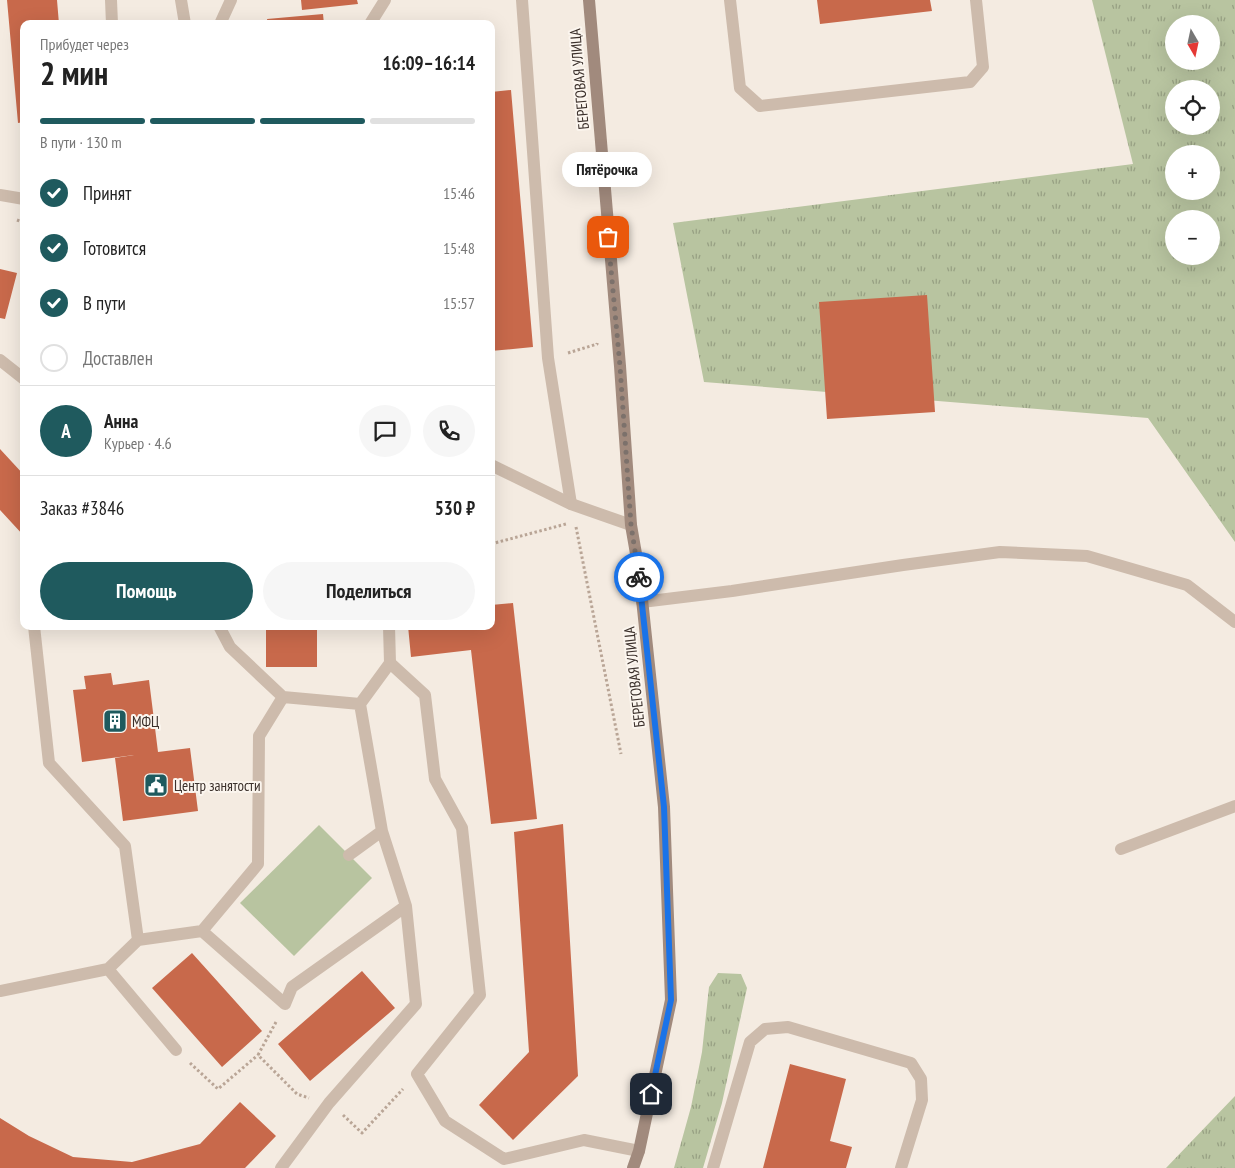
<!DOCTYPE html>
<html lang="ru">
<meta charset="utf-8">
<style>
:root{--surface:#fff;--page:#f6f6f6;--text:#222;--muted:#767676;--line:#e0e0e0;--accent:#1f5a5e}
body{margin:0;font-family:"PT Sans Narrow",sans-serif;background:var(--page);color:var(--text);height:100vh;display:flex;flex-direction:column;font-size:19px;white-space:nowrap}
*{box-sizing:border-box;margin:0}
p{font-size:16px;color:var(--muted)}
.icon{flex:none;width:28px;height:28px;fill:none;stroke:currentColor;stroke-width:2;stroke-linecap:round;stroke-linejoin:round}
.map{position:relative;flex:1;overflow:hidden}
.drawer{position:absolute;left:20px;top:20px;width:475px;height:610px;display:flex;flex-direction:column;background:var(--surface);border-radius:10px;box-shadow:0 5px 20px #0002}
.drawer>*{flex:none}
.needle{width:32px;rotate:171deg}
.tools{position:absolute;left:1165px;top:15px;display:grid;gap:10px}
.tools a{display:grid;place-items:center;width:55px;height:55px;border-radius:50%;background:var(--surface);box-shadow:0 5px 20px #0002;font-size:25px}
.pin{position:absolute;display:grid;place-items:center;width:42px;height:42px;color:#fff;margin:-21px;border-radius:10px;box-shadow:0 2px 8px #0006}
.courier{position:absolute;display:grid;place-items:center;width:50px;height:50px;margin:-25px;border:4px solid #1a73e8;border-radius:50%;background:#fff;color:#222;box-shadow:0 1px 6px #0007}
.bubble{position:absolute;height:35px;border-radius:18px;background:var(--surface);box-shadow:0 5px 20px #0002;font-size:16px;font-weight:800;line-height:35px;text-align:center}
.overview em{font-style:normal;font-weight:800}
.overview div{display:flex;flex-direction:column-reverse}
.overview{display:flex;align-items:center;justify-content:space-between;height:85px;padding:0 20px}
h1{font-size:32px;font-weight:800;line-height:38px}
.bar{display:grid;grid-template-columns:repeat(4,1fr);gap:8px 5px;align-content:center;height:60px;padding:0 20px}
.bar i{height:6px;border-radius:4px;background:var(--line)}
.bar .on{background:var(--accent)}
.bar p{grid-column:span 4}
.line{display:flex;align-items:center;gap:12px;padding:0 20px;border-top:1px solid var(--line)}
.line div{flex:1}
.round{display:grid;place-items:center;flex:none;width:52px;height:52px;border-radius:26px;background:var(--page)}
ol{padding:0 20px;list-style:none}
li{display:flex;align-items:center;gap:15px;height:55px}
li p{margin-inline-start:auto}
li .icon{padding:5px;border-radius:50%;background:var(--accent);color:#fff;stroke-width:4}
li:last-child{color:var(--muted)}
li i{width:28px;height:28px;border:2px solid var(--line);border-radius:50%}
.primary-button{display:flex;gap:10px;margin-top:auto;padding:10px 20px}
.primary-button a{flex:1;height:58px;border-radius:30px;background:var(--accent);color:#fff;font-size:20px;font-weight:800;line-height:58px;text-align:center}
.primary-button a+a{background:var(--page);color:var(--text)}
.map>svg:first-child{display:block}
</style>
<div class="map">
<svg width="1235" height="1168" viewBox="0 0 1235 1168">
<defs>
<pattern id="grass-tufts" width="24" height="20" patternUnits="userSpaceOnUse" patternTransform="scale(1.25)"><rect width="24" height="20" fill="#b8c4a0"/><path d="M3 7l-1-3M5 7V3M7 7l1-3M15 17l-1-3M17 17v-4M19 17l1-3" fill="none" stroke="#97a083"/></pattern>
</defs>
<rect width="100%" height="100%" fill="#f4ebe1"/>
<path fill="url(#grass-tufts)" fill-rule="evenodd" d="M1092 0H1235V542L1148 418 704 382 673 223 1133 164ZM1174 24H1211V61H1174ZM1174 89H1211V126H1174ZM1174 154H1211V191H1174ZM1174 219H1211V256H1174Z
M718 973 741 974 747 988 722 1103 703 1168H674L691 1107 702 1052 709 987Z
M1235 1096V1168H1166Z"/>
<path fill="#b8c4a0" d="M319 825 372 878 294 956 240 903Z"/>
<path fill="#c8694b" d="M7 0H57L59 24H24V122L18 123Z
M301 0H357L358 4 302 10Z
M817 0H930L932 11 820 24Z
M323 14 324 24H268L267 19Z
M511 90 533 347 491 351V92Z
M0 269 17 273 5 319 0 318Z
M927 295 935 412 827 419 819 302Z
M0 449 24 475V536L0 510Z
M513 603 537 819 491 824 471 650 411 657 408 626H491V605Z
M266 626H317V667H266Z
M111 673 113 685 149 680 158 752 190 748 198 811 123 821 115 758 134 755 82 762 73 690 86 689 84 676Z
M563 824 578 1076 513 1140 479 1105 529 1052 514 832Z
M192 953 262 1031 222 1067 152 988Z
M362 971 395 1008 310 1081 278 1044Z
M790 1064 846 1079 830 1141 852 1147 846 1168H763Z
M240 1102 276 1136 245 1168H0V1118L29 1136 73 1157 132 1162 200 1144Z"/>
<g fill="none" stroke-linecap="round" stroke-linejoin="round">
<path stroke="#b9a596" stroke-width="3" stroke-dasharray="2.5 2.5" stroke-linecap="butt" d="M17 220 24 223
M568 353 597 344V343
M576 527 621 754
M491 544 566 524
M276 1022 258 1055 297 1094 309 1098
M190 1063 218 1089 258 1055
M343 1115 362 1133 403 1089"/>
<path stroke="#cdbbac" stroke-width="12" d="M111 0 112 24
M181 0 185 24
M522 0 548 358 571 504
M730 0 740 88 760 106 970 82 983 67 976 0
M220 24 231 0
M370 24 385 0
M0 195 24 199
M0 360 24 379
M642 602 732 591 903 565 1000 552 1087 556 1187 585 1235 622
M34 626 49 763 125 846 138 940
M219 626 230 647 283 697
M390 663 425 695 435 779 462 828 480 995 417 1074 445 1121 504 1159 584 1140 639 1151
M1121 849 1235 806
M349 855 382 831
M202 931 285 1004 292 987 406 906
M108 969 176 1050
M0 991 108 969 138 940 202 931 258 864 259 736 283 697 360 704
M281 1168 329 1103 416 1004 406 906 382 831 360 704 390 663 389 626
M713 1168 750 1042 765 1029 788 1027 911 1063 921 1079 922 1100 901 1168"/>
<path stroke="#cdbbac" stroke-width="12" d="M491 465 571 504 631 525"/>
<path stroke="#a18a7d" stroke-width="12" d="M589 0 620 366 631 525 639 571 664 807 671 1000 639 1151 633 1168"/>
</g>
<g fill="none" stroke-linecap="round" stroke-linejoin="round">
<path stroke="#7c716b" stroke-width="5" stroke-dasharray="0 9" d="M608 237 620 366 631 525 639 577"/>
<path stroke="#1a73e8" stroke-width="6" d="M639 577 664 807 671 1000 651 1094"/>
</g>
<defs>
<g id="building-square" transform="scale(1.25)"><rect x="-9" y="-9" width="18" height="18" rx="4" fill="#1f5a5e" stroke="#fbf5ee"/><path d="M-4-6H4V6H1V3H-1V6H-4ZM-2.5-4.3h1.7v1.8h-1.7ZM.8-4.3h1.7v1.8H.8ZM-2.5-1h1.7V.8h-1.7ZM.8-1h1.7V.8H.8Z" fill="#fff"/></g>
<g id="civic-square" transform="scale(1.25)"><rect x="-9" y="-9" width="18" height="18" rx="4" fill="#1f5a5e" stroke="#fbf5ee"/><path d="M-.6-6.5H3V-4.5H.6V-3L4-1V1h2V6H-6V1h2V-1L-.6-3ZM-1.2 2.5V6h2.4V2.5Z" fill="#fff"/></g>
</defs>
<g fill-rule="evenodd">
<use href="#building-square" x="115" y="721"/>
<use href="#civic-square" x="156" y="785"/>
</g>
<g text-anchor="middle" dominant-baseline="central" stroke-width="4" stroke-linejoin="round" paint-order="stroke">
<g font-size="15" fill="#3b302b" stroke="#fbf5ee">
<text transform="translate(579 79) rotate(-95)">БЕРЕГОВАЯ УЛИЦА</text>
<text transform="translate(634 677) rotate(-96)">БЕРЕГОВАЯ УЛИЦА</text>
</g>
<g font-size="15" fill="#3b302b" stroke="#fbf5ee" text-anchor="start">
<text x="132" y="721">МФЦ</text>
<text x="174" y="785">Центр занятости</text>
</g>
</g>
</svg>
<div class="tools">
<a><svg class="needle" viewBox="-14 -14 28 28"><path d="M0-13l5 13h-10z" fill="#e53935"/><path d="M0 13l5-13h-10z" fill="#767676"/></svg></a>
<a><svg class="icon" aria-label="locate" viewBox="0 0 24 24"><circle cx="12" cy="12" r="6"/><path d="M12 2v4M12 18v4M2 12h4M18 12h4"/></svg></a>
<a>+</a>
<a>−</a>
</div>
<div class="pin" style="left:608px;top:237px;background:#ea580c"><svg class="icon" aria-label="bag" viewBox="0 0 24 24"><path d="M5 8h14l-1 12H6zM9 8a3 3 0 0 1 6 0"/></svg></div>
<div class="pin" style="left:651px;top:1094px;background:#1f2937"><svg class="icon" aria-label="home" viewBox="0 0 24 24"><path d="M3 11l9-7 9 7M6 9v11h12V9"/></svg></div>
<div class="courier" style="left:639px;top:577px"><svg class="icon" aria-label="bike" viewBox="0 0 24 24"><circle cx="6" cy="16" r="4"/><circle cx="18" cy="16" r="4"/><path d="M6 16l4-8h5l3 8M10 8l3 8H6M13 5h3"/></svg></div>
<div class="bubble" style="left:562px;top:152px;width:90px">Пятёрочка</div>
<section class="drawer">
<div class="overview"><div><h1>2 мин</h1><p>Прибудет через</p></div><em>16:09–16:14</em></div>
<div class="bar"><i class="on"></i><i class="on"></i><i class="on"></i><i></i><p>В пути · 130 m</p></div>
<ol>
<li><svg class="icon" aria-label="check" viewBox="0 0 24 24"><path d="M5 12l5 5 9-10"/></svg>Принят<p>15:46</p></li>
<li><svg class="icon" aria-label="check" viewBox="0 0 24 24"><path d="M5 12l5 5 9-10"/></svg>Готовится<p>15:48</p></li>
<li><svg class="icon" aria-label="check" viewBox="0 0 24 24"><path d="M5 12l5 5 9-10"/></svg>В пути<p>15:57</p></li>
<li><i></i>Доставлен</li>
</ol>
<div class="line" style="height:90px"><b class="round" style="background:var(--accent);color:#fff">А</b><div><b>Анна</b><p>Курьер · 4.6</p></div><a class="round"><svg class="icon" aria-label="chat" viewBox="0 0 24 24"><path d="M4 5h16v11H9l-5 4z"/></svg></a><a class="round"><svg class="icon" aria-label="phone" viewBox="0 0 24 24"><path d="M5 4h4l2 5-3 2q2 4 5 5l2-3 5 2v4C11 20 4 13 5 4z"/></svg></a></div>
<div class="line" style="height:65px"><div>Заказ #3846</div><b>530 ₽</b></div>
<div class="primary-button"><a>Помощь</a><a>Поделиться</a></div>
</section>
</div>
